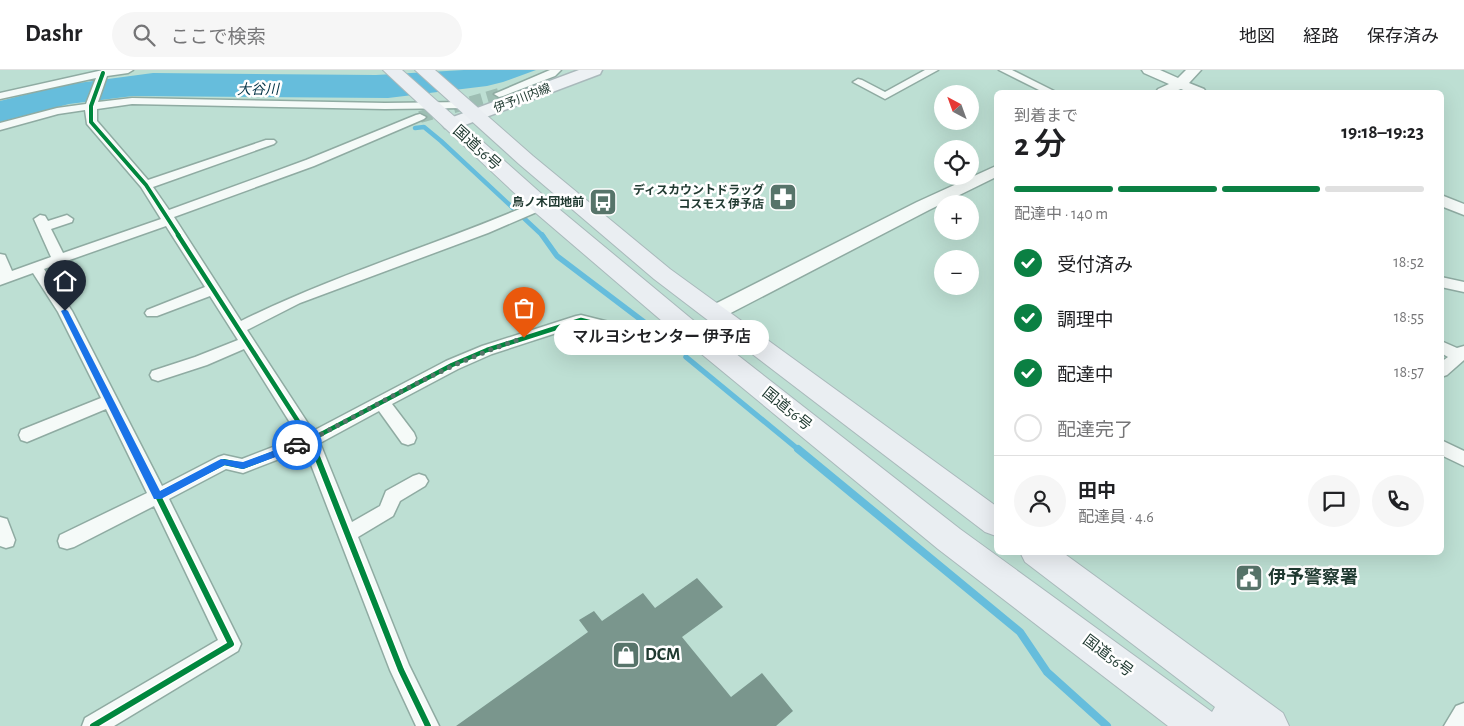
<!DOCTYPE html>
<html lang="ja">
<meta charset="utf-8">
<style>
:root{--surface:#fff;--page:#f6f6f6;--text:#202124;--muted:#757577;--line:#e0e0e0;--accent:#0b8043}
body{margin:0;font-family:"Alegreya Sans","Noto Sans JP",sans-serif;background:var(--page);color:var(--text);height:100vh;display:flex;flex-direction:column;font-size:19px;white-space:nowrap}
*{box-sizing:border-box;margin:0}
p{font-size:16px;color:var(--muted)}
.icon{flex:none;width:28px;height:28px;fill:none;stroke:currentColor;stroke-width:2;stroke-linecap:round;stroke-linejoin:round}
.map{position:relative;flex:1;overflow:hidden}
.details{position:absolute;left:994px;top:20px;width:450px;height:465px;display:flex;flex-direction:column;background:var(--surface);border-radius:8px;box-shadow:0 5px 20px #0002}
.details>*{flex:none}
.needle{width:32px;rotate:319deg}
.fabs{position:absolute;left:934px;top:15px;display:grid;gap:10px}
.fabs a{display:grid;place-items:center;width:45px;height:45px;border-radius:50%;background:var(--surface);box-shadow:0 5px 20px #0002;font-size:25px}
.pin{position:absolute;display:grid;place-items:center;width:42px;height:42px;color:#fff;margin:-51px -21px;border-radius:50% 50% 50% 0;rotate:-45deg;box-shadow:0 0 5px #0007}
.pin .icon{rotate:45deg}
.courier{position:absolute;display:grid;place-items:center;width:50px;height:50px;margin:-25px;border:4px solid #1a73e8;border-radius:50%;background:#fff;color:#222;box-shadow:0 1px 6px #0007}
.bubble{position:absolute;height:35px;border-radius:18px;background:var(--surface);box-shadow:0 5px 20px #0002;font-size:16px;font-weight:600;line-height:35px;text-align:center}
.summary em{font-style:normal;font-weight:600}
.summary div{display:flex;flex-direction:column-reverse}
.summary{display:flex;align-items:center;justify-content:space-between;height:85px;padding:0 20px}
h1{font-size:32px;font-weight:600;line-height:38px}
.bar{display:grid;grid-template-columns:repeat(4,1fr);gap:8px 5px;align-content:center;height:60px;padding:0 20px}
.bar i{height:6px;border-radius:4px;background:var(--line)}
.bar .on{background:var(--accent)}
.bar p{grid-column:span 4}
.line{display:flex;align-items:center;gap:12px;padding:0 20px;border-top:1px solid var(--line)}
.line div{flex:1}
.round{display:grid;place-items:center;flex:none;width:52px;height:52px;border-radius:26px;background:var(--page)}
ol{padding:0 20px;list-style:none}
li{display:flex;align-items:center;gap:15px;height:55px}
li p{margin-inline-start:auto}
li .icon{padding:5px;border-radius:50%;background:var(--accent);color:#fff;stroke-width:4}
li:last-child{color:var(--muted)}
li i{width:28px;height:28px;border:2px solid var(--line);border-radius:50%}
header{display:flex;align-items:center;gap:30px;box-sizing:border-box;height:70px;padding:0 25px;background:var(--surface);border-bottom:1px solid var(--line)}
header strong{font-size:24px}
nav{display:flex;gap:28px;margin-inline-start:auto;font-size:18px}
.search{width:350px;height:45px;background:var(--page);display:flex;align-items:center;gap:12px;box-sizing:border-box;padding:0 18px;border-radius:28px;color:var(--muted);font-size:19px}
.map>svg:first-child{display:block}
</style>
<header>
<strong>Dashr</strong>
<div class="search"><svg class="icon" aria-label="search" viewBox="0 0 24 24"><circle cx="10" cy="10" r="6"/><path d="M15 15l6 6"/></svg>ここで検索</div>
<nav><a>地図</a><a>経路</a><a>保存済み</a></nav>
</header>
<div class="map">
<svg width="1464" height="656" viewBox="0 0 1464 656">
<rect width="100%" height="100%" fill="#bddfd3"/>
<path fill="#66bddc" d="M464 0H536L503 12 487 16 388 28 133 26 69 34 0 52V31L63 15 153 3 376 5Z"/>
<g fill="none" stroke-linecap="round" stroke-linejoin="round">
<path stroke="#66bddc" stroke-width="4.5" d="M415 58 424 57 441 71 543 166"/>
<path stroke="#66bddc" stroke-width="5.5" d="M542 165 557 186 644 252
M686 287 799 380"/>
<path stroke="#66bddc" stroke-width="8" d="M798 379 1020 562 1047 602 1107 656"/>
</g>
<path fill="#7a968d" d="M697 508 723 537 682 567 731 627 762 603 793 641 776 656H456L588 562 579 550 594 541 602 551 643 523 655 538Z"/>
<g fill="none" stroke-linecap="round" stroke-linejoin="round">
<path stroke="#9ebeb3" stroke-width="12" stroke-dasharray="12 5.5" stroke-linecap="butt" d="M420 47 499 24"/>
<g stroke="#8faba2" stroke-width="3">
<path id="minor" d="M103 0H133L128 3 107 6 98 32 132 28 385 33 465 32 470 35 465 38 385 39 132 34 97 39V51L148 110 266 70H274L276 72 274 74 153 117 169 140 306 90 416 45 420 44 426 47 424 49 314 96 174 147 241 251C336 204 439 174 536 132L541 131 547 135 546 138 488 163 300 233 247 260 313 361 446 291 482 276 576 246 581 245 649 262 665 260 685 252 690 253 692 257 690 261 672 269 649 272 581 255 492 284 458 299 392 334 414 363 416 368 414 373 408 375 402 373 379 341 320 373 352 452 380 436 386 421 413 406 419 404 425 406 428 411 425 416 400 431 393 446 358 467 409 595 439 656H416L390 600 305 379 243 403 226 399 169 429 241 574 238 581 114 656H82L85 648 218 570 154 436 74 477 67 479 60 477 58 471 60 465 147 423 106 339 27 372 21 370 19 365 21 360 101 328 58 242 33 203 0 215V184L5 185 12 201 51 187 34 149 40 145 45 146 48 151 67 145 73 149 72 152 51 159 63 183 161 149 141 117 87 54 85 40 58 44 0 60V53L57 38 86 34 96 8 0 29V23ZM166 156 205 217 147 240 145 243 147 246H157L210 226 238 270 195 287 152 301 150 305 152 309 158 311 164 309 207 295 244 279 299 367 242 389 224 385 218 387 162 416 72 241 44 199Z
M550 0H561L555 6 503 26 499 27 494 24Z
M925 0H938L885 29 853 12 858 9 862 10 885 22Z
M999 0H1012L1056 22H1043Z
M1441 207 1464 212V222L1441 217Z
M1441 271 1457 278 1464 276V290L1447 305 1441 307V292L1448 287 1441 283Z
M1441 370 1464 381V396L1441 385Z
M0 447 7 449 15 470 13 476 6 478 0 476Z
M1464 633V656H1444L1456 636Z"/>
</g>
<g stroke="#8faba2" stroke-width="3">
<path id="tertiary" d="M1142 0H1160L1178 8 1186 0H1201L1189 13 1204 19 1206 22H1188L1181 19 1173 22H1156L1158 19 1169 14 1144 3Z
M996 96V107L929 140 721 248 714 249 707 248 704 243 707 238 917 132Z
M1441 125 1464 134V145L1441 136Z"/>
</g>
<g stroke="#a9b9bb" stroke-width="3">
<path id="primary" d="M579 0H602L600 4 457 58 451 59 445 58 442 54 445 50Z"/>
</g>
<g stroke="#a9b9bb" stroke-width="2">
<path id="trunk" d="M383 0H402L553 134 694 251 960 459 1212 642 1215 637 1025 492 1020 482H1062L1283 643 1289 656H1168L938 479 676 263 537 144Z
M415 0H435L533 86 670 199 996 436V466L985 462 654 209 519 94Z"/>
</g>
<use href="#minor" fill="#f5faf8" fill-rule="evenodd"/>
<use href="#tertiary" fill="#f5faf8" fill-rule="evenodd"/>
<use href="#primary" fill="#edf1f4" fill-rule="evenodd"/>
<use href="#trunk" fill="#eaeef2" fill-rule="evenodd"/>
<g stroke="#fff" stroke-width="6">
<path id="cycleway-far2" d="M103 3 91 36V52L146 115 179 166"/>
</g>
<g stroke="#fff" stroke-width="8">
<path id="cycleway-far1" d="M178 165 310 370 314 380
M284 380 310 370 452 295 487 280 581 250 649 267 667 265 685 257"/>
</g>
<g stroke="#fff" stroke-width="9">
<path id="cycleway" d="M314 379 401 600 428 656
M93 656 231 574 158 426 224 392 243 396 287 379"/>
</g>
<use href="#cycleway-far2" stroke="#00873e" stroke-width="4"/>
<use href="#cycleway-far1" stroke="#00873e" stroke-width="4.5"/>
<use href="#cycleway" stroke="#00873e" stroke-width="6"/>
</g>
<path fill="#1a73e8" d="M65 239 68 241 160 421 221 389 243 392 297 372 300 373V378L243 399 225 395 161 429H154L61 241Z"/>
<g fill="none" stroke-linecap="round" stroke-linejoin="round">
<path stroke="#57746a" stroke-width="5" stroke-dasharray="0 9" d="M297 375 310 370C381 333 449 292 524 268"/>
</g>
<defs>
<g id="pharmacy-square" transform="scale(1.4375)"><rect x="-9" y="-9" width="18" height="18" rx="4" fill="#57746a" stroke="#fff"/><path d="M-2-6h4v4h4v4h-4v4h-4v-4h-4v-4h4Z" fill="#fff"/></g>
<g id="bus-square" transform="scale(1.4375)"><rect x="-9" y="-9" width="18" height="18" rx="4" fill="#57746a" stroke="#fff"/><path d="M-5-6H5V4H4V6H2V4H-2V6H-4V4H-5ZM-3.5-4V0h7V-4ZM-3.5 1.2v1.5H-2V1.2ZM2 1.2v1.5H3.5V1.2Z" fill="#fff"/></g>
<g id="civic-square" transform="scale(1.4375)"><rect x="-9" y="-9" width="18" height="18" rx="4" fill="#57746a" stroke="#fff"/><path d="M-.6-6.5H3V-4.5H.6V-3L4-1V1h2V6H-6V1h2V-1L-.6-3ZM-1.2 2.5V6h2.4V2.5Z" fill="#fff"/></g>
<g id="shop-square" transform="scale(1.4375)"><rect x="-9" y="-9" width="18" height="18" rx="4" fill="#57746a" stroke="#fff"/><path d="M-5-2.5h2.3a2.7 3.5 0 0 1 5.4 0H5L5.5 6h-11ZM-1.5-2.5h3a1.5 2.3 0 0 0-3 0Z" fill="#fff"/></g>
</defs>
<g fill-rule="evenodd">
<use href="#pharmacy-square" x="783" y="127"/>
<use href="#bus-square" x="603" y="132"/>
<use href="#civic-square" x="1249" y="508"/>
<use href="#shop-square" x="626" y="585"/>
</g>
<g text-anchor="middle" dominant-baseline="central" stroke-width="5" stroke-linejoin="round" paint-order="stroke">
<g font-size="12" fill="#203a31" stroke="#fff">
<text transform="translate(522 28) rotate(-21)">伊予川内線</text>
</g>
<g font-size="12" font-weight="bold" fill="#203a31" stroke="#fff" text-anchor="end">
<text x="764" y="120">ディスカウントドラッグ<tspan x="764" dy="14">コスモス 伊予店</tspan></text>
<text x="584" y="132">鳥ノ木団地前</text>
</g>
<g font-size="14" font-style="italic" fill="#003145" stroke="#fff">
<text transform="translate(258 20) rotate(-1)">大谷川</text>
</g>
<g font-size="15" fill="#203a31" stroke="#fff">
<text transform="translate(477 78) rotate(42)">国道56号</text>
<text transform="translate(787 339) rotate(39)">国道56号</text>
<text transform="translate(1108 586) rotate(37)">国道56号</text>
</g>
<g font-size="18" font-weight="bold" fill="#203a31" stroke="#fff" text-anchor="start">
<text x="1268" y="508">伊予警察署</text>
<text x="645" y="585">DCM</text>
</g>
</g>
</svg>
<div class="fabs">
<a><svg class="needle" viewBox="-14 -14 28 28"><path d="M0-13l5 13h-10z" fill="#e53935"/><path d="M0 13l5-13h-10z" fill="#757577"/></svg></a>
<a><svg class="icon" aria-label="locate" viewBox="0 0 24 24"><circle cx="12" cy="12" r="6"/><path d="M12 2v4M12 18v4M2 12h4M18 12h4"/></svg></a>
<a>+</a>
<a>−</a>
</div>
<div class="pin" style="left:524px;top:268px;background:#ea580c"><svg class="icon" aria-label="bag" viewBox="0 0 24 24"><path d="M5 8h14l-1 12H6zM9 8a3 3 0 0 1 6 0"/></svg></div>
<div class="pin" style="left:65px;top:241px;background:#1f2937"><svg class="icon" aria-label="home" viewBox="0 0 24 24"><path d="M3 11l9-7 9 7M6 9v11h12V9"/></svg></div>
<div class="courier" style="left:297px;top:375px"><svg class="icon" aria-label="car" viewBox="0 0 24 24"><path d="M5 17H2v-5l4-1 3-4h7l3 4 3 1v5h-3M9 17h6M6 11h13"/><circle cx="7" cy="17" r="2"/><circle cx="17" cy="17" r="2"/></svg></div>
<div class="bubble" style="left:554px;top:250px;width:215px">マルヨシセンター 伊予店</div>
<section class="details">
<div class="summary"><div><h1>2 分</h1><p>到着まで</p></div><em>19:18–19:23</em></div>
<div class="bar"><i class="on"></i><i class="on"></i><i class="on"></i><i></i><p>配達中 · 140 m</p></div>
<ol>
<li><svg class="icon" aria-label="check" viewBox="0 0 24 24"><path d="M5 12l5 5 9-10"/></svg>受付済み<p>18:52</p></li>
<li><svg class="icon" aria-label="check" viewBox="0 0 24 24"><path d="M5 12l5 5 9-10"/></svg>調理中<p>18:55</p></li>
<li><svg class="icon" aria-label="check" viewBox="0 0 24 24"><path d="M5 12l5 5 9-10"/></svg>配達中<p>18:57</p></li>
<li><i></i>配達完了</li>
</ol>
<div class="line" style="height:90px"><a class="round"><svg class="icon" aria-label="person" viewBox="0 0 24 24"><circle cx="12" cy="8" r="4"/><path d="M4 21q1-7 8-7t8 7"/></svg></a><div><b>田中</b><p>配達員 · 4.6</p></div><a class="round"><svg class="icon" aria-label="chat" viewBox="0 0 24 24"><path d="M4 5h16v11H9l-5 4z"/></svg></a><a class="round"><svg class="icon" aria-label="phone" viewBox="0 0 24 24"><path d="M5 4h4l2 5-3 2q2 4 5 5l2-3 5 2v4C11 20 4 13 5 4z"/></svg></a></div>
</section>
</div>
